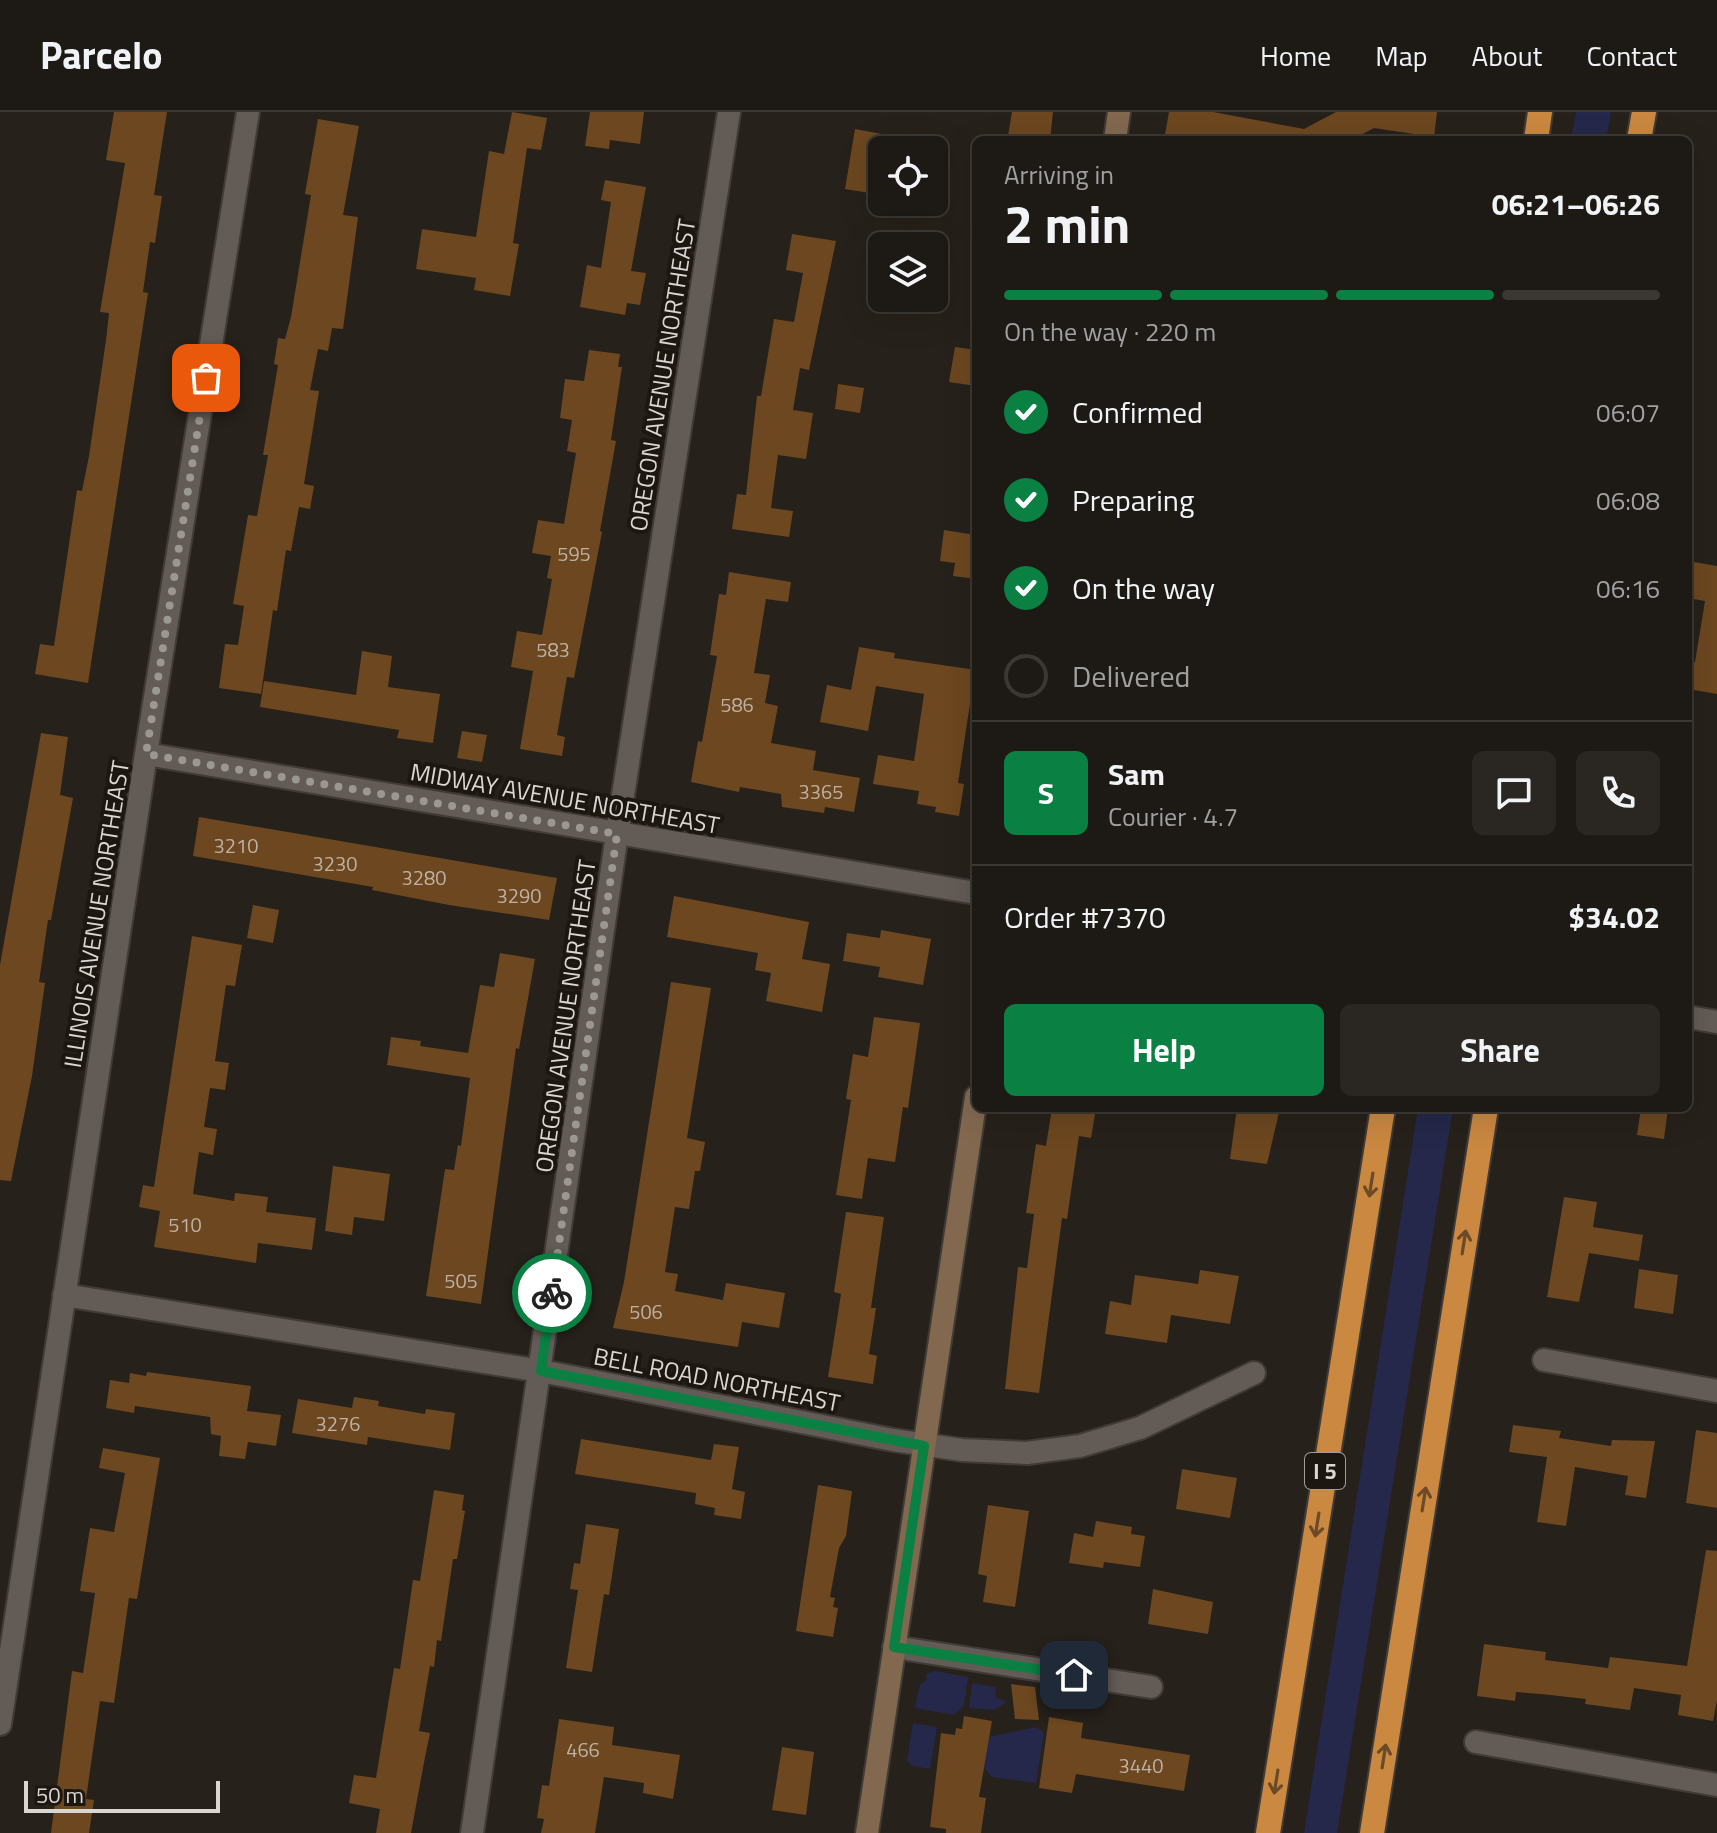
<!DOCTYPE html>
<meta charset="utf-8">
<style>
:root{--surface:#1d1914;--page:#2a2622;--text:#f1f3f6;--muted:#a0a0a0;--line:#3b3834;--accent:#0b8043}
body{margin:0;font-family:"Titillium Web",sans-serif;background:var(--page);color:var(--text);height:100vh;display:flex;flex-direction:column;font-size:30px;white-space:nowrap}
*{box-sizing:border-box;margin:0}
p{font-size:26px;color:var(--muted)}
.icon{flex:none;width:44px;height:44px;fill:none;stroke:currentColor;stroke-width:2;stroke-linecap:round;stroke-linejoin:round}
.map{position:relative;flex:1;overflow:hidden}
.details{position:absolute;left:972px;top:24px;width:720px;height:976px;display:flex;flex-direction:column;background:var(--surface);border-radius:12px;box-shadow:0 8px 32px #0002,0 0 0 2px var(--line)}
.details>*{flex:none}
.controls{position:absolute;left:868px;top:24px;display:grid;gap:16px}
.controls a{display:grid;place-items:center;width:80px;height:80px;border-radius:12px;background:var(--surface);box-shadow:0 8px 32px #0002,0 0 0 2px var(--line);font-size:40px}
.scale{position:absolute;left:24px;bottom:20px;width:196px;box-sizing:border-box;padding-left:8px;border:4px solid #dad6d2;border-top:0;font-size:22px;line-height:28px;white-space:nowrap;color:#dad6d2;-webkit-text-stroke:6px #1d1712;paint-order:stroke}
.pin{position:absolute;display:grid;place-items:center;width:68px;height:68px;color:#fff;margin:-34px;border-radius:16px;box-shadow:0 4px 12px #0006}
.courier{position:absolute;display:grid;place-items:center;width:80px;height:80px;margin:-40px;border:6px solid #0b8043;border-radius:50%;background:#fff;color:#222;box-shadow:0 2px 10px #0007}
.summary em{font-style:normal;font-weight:700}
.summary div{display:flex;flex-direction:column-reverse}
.summary{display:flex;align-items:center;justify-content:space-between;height:136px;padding:0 32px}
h1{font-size:52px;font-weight:700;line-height:60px}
.bar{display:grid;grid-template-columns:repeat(4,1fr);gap:12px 8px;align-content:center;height:96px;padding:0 32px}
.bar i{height:10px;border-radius:6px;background:var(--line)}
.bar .selected{background:var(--accent)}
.bar p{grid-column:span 4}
.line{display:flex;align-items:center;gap:20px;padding:0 32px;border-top:2px solid var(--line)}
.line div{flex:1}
.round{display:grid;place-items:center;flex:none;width:84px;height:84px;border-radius:12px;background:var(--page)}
ol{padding:0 32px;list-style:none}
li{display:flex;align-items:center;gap:24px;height:88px}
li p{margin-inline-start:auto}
li .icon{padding:8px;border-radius:50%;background:var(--accent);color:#fff;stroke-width:4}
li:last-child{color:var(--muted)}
li i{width:44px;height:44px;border:4px solid var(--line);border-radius:50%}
.primary-button{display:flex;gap:16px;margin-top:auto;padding:16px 32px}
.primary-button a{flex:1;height:92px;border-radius:12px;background:var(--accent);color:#fff;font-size:32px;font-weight:700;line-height:92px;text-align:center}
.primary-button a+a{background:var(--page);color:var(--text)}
header{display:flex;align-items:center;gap:48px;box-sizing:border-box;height:112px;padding:0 40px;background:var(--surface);border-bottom:2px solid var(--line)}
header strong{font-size:38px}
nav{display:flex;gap:44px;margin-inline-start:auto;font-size:28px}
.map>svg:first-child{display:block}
</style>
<header>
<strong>Parcelo</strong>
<nav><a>Home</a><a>Map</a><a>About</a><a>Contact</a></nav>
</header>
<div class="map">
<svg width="1717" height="1721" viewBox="0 0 1717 1721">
<rect width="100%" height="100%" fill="#27211b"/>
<path fill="#25284a" d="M1576 0H1611L1606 28H1571Z
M1418 996H1453L1337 1721H1304Z
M935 1559 968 1565 964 1593 954 1603 915 1596 920 1572 927 1568 926 1562Z
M972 1571 996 1575 995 1585 1007 1590 994 1598 969 1596Z
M913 1611 937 1615 930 1657 913 1654 907 1649Z
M1036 1615 1044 1620 1036 1671 992 1665 984 1656 989 1625Z"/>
<path fill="#6c4720" d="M114 0H167L154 83 162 84 155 131 150 130 143 180 148 181 88 571 35 562 40 532 54 534 77 378 82 379 89 344 106 228 109 201 100 200 125 51 106 48Z
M512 0 547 6 541 38 527 36 513 131 519 132 510 184 474 178 476 166 416 157 422 117 476 125 489 39 504 42Z
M590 0H644L640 32 610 28 609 37 585 34Z
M1012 0H1053L1050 28 1008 24Z
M1169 0H1213L1304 17 1336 0H1437L1434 25 1374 16 1351 28H1164Z
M318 7 359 14 343 103 358 105 343 217 332 216 328 239 318 237 310 278 319 279 304 372 314 374 310 397 299 395 291 439 286 438 277 499 273 498 261 582 219 576 225 532 238 533 244 494 233 492 248 403 257 404 268 343H263L278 253 274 252 278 226 285 227 291 205 311 83 305 82Z
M855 17 882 22V83L845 77Z
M605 68 646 75 631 159 646 161 640 193 627 191 625 203 580 195 587 153 601 156 611 90 601 88Z
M792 122 836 129 809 258 800 256 793 298 813 301 806 347 778 343 771 396 793 399 789 425 732 417 737 382 746 383 757 284H761L774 207 794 210 803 161 786 158Z
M955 235 976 238V274L949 270Z
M589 238 620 242 618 255H622L611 328 616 329 600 419 602 420 574 566 567 565 557 623 565 625 562 644 520 637 533 559 511 555 517 519 542 523 552 467 547 466 551 444 532 441 538 408 564 412 576 341 567 339 572 308 560 306 565 267 584 269Z
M838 272 864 276 860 301 835 297Z
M944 418 976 423V467L953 464 955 451 940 449Z
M1688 449 1717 454V582L1688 577V548L1695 550 1705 489 1688 486Z
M729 460 791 470 788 490 766 487 754 561 770 563 765 591 778 594 771 631 816 639 813 658 860 666 854 700 825 695 824 701 782 695 781 682 740 675 739 680 691 670 698 629 702 630 717 544 710 543 719 482 726 483Z
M859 535 895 541 894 546 976 558V586L971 585 958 671 964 672 959 704 935 700 936 695 917 692 919 679 873 672 878 643 914 649 924 582 876 574 868 619 820 610 827 573 851 578Z
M362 539 392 544 388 575 440 582 433 631 397 626 399 618 260 595 264 569 356 583Z
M462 619 487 623 482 650 457 646Z
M41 621 68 625 60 683 73 686 51 808H48L39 870 45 871 32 964 11 1069 0 1068V853Z
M199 705 557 766 549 808 449 793 372 778 373 775 193 744Z
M674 784 809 810 802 847 830 852 822 900 766 889 771 861 755 858 758 841 667 825Z
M253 793 279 798 273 831 247 826Z
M881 818 931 827 923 873 878 865 880 855 843 849 847 821 880 826Z
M192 824 242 833 235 874 226 873 215 949 229 951 225 978 210 976 204 1015 217 1017 213 1043 199 1040 193 1082 234 1089 235 1081 268 1085 266 1100 316 1106 312 1138 258 1131 256 1151 154 1135 160 1099 139 1095 143 1073 154 1075Z
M500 841 535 847 519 937 516 936 481 1192 426 1184 445 1057 454 1058 458 1033 461 1034 470 966 387 953 391 925 421 929 420 934 468 941 480 873 494 875Z
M671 870 711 876 687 1026 705 1030 700 1059H695L689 1097 675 1095 665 1160 678 1162 675 1179 723 1188 726 1171 785 1181 779 1216 742 1210 738 1235 613 1216 624 1170Z
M874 905 920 911 908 996 903 995 895 1050 868 1046 862 1087 836 1083 851 988 846 987 853 942 868 945Z
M1052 996H1096L1091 1026 1079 1024 1067 1107 1062 1106 1039 1281 1005 1277 1018 1155 1027 1156 1034 1102 1026 1101 1036 1032 1046 1034Z
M1237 996H1280L1267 1052 1230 1047Z
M1641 996H1668L1664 1027 1637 1023Z
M333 1054 390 1062 384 1109 354 1105 352 1123 325 1119Z
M1564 1085 1597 1090 1593 1115 1643 1123 1639 1149 1589 1141 1579 1190 1547 1185Z
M846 1100 884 1105 871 1196H876L869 1242 877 1244 873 1272 828 1265 841 1182 834 1180Z
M1639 1157 1678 1163 1673 1202 1634 1196Z
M1200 1158 1239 1164 1230 1212 1171 1203 1167 1231 1105 1222 1110 1189 1131 1193 1135 1163 1198 1172Z
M147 1260 251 1274 247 1299 281 1303 276 1334 248 1330 245 1347 219 1344 221 1324 211 1322 210 1305 135 1294 134 1301 106 1296 110 1268 129 1271 130 1261 146 1264Z
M354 1285 379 1289 378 1294 425 1302 426 1297 455 1301 450 1338 368 1325 367 1333 292 1321 298 1287 352 1296Z
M1513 1313 1561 1319 1559 1326 1611 1334 1612 1328 1655 1329 1646 1386 1625 1383 1628 1364 1575 1355 1566 1414 1537 1410 1547 1345 1509 1340Z
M1696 1318 1717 1321V1396L1686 1391Z
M581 1327 711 1348 714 1332 739 1335 732 1377 745 1380 741 1407 714 1403 715 1396 695 1392 696 1381 575 1362Z
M103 1336 160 1346 137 1487 129 1486 114 1591 100 1589 86 1687 94 1688 89 1721H51L72 1559 83 1561 95 1481 80 1479 90 1416 114 1420 125 1361 99 1356Z
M1182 1357 1237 1366 1230 1406 1176 1397Z
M818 1373 852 1379 846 1424 839 1436 830 1485 835 1486 833 1495 838 1496 833 1525 796 1519Z
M434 1378 464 1383 462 1398 465 1399 457 1447H453L441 1529 437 1528 434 1555 430 1554 419 1619 430 1621 425 1645 411 1721H376L380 1697 349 1691 354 1663 376 1666 394 1556 400 1557 413 1468 420 1469Z
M988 1393 1029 1399 1015 1495 983 1490 987 1464 978 1462Z
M1096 1409 1132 1415 1131 1422 1145 1424 1140 1455 1104 1450 1103 1456 1069 1451 1074 1421 1093 1425Z
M586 1412 619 1417 609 1483 604 1482 592 1560 566 1556 578 1478 570 1477 574 1451 580 1452Z
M1706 1438 1717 1439V1588L1713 1609 1678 1603 1681 1583 1634 1576 1630 1598 1585 1592 1586 1587 1541 1582 1516 1580 1515 1589 1477 1584 1484 1532 1546 1540 1545 1548 1608 1556 1610 1545 1687 1554Z
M1153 1477 1213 1490 1208 1522 1148 1512Z
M1011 1572 1035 1575 1039 1608 1015 1607Z
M964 1604 992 1609 979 1685 986 1686 981 1721H946V1717L930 1715 941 1621 955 1623 956 1616 962 1617Z
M1049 1605 1083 1611 1081 1626 1190 1643 1184 1679 1076 1662 1072 1681 1039 1676Z
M559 1607 614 1615 612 1633 680 1643 673 1687 643 1681 644 1671 604 1665 595 1721H541L544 1707 537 1706 542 1673 549 1674Z
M782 1635 814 1640 806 1703 772 1698Z"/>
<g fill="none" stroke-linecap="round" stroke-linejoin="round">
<g stroke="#403b37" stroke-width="26">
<path id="minor" d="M146 642 976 781
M1688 905 1717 910
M64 1183 541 1259 893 1328 962 1338 1027 1341 1080 1334 1140 1316 1254 1261
M1544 1248 1717 1279
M894 1535 1151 1575
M0 1612 146 642 248 0
M1476 1630 1717 1673
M472 1721 617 722 729 0"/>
</g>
<g stroke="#403b37" stroke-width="26">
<path id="secondary" d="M1115 28 1119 0
M867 1721 976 985"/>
</g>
<g stroke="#403b37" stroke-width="28">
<path id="motorway" d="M1536 28 1540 0
M1639 28 1644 0
M1268 1721 1383 996
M1372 1721 1486 996"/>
</g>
<use href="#minor" stroke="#635b55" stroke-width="22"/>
<use href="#secondary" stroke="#82684f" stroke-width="22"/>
<use href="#motorway" stroke="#ca8841" stroke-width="24"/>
</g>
<defs><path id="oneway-shaft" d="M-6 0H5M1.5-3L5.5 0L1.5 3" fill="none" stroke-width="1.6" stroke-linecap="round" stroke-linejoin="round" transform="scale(2)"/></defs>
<g stroke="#6b4a27">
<use href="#oneway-shaft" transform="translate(1371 1073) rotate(99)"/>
<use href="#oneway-shaft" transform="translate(1464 1130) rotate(-81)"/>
<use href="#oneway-shaft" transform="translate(1424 1387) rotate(-81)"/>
<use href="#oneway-shaft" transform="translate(1317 1413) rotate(99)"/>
<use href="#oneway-shaft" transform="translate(1384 1644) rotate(-81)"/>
<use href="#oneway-shaft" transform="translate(1276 1670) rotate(99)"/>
</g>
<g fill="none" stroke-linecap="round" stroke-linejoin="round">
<path stroke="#9b9792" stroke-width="8" stroke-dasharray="0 14.4" d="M206 266 146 642 617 722 552 1181"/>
<path stroke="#0b8043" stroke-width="10" d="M552 1181 541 1259 924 1334 894 1535 1074 1563"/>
</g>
<g text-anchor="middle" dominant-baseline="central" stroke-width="8" stroke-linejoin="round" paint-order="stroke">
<g font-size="20" fill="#beb2a6">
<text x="574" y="441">595</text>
<text x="553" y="537">583</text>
<text x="737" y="592">586</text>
<text x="821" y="679">3365</text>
<text x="236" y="733">3210</text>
<text x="335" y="751">3230</text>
<text x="424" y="765">3280</text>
<text x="519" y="783">3290</text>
<text x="185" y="1112">510</text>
<text x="461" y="1168">505</text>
<text x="646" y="1199">506</text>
<text x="338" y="1311">3276</text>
<text x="583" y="1637">466</text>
<text x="1141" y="1653">3440</text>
</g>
<rect fill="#1d1712" stroke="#a19d98" stroke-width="2" x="1305" y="1341" width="40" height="36" rx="6"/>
<g font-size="22" font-weight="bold" fill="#dad6d2">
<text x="1325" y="1359">I 5</text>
</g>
<g font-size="24" fill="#dad6d2" stroke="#1d1712">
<text transform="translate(662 263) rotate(-81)">OREGON AVENUE NORTHEAST</text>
<text transform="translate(565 686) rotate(10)">MIDWAY AVENUE NORTHEAST</text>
<text transform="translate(96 802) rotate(-81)">ILLINOIS AVENUE NORTHEAST</text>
<text transform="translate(565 904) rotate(-82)">OREGON AVENUE NORTHEAST</text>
<text transform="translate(717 1267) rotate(11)">BELL ROAD NORTHEAST</text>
</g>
</g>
</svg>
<div class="controls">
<a><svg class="icon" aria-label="locate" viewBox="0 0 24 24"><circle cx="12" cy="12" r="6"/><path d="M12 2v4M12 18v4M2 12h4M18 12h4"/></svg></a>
<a><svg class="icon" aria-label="layers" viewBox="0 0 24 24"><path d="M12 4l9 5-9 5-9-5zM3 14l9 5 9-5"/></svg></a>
</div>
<div class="scale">50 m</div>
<div class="pin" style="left:206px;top:266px;background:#ea580c"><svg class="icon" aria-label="bag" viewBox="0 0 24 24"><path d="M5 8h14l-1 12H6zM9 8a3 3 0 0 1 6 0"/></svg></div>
<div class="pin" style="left:1074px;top:1563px;background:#1f2937"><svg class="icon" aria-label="home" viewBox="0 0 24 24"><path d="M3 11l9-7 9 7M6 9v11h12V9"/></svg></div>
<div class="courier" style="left:552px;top:1181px"><svg class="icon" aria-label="bike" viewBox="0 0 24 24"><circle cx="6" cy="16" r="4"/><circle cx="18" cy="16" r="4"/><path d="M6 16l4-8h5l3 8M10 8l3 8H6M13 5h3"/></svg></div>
<section class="details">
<div class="summary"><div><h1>2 min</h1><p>Arriving in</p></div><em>06:21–06:26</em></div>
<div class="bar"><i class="selected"></i><i class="selected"></i><i class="selected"></i><i></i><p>On the way · 220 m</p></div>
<ol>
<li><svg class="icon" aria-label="check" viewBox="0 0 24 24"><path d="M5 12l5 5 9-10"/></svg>Confirmed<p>06:07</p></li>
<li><svg class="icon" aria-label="check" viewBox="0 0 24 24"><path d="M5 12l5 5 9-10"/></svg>Preparing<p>06:08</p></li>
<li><svg class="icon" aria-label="check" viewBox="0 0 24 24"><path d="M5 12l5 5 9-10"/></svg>On the way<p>06:16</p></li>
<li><i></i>Delivered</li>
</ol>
<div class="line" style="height:144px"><b class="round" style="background:var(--accent);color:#fff">S</b><div><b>Sam</b><p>Courier · 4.7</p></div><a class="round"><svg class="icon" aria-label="chat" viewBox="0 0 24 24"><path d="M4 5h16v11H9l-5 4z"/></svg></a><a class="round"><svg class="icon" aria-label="phone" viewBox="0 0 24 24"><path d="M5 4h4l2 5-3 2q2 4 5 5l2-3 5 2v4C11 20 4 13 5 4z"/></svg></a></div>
<div class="line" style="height:104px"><div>Order #7370</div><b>$34.02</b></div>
<div class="primary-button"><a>Help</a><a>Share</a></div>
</section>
</div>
